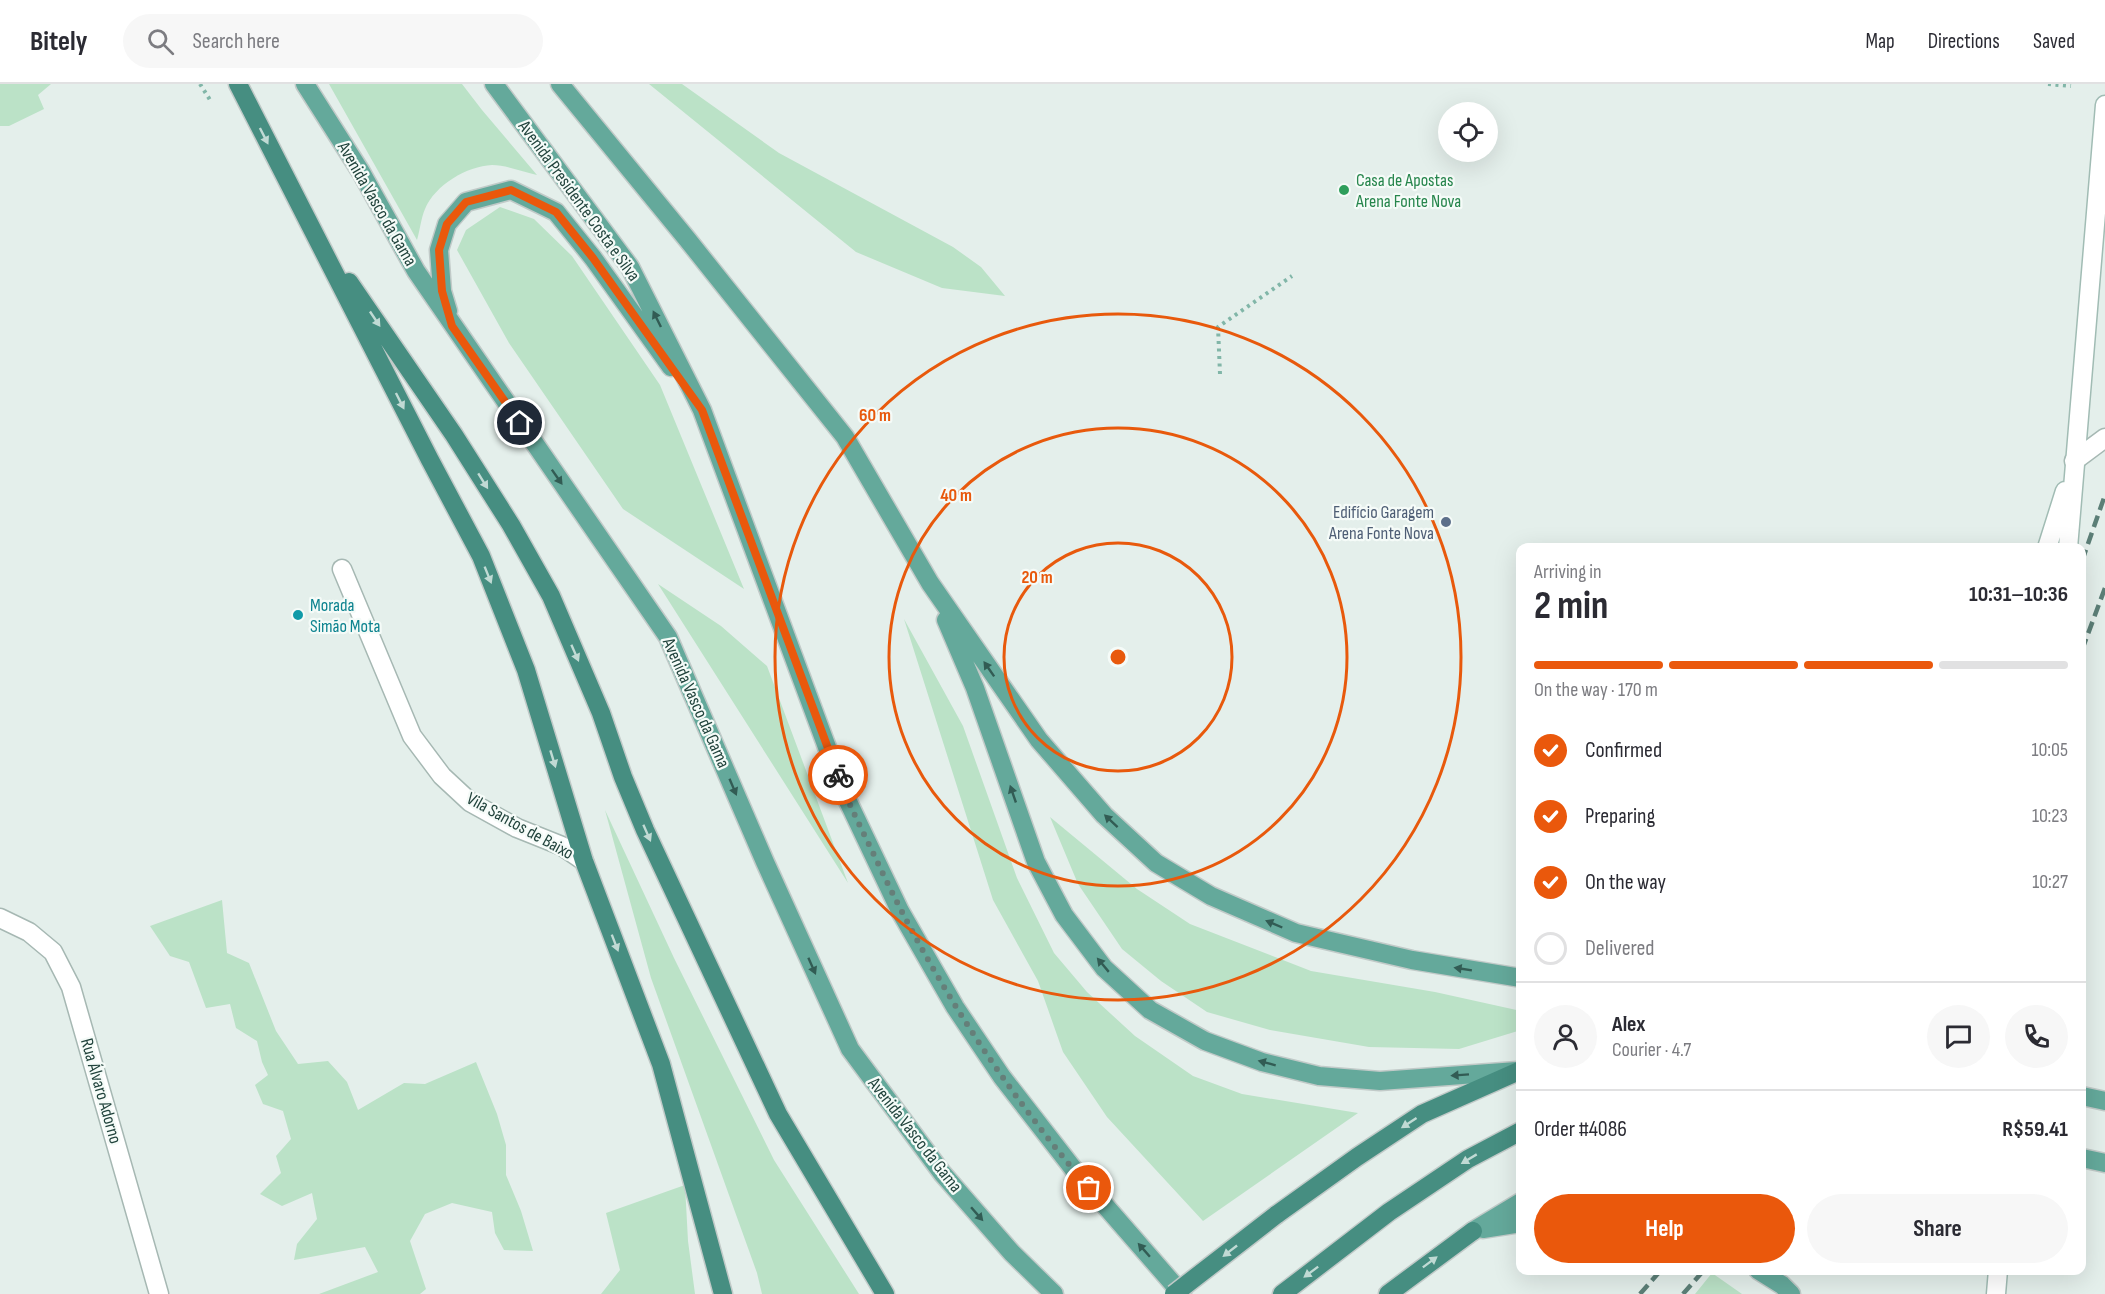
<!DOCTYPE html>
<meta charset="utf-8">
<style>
:root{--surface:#fff;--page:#f7f7f7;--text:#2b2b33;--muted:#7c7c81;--line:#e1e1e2;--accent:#ea580c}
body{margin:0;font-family:"Sofia Sans Condensed",sans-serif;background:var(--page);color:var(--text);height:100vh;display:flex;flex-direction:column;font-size:22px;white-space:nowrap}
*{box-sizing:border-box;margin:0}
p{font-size:20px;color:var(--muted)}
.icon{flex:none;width:33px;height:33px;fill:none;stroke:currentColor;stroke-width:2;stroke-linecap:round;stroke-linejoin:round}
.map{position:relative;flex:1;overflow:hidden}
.side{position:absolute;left:1516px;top:459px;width:570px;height:732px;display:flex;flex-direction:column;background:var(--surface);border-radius:12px;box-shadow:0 6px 24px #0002}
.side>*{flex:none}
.tools{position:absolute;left:1438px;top:18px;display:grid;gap:12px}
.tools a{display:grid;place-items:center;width:60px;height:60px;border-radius:50%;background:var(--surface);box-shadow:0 6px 24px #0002;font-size:30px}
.pin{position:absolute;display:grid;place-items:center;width:51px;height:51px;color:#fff;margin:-26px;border:3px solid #fff;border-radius:50%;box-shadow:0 2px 6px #0007}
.courier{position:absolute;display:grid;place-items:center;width:60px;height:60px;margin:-30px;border:4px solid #ea580c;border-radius:50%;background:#fff;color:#222;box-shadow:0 2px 8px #0007}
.summary em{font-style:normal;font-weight:700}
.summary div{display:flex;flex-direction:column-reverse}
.summary{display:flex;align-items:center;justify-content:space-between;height:102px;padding:0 18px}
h1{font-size:39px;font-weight:700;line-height:45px}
.bar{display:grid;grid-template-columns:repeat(4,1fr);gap:9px 6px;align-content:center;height:72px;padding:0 18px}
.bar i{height:8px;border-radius:4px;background:var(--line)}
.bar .current{background:var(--accent)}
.bar p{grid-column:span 4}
.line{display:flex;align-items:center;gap:15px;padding:0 18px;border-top:2px solid var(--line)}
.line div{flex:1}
.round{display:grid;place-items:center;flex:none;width:63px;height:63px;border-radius:32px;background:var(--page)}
ol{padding:0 18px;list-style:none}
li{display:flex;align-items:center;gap:18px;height:66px}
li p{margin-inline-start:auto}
li .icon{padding:6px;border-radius:50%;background:var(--accent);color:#fff;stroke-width:4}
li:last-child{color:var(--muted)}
li i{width:33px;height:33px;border:3px solid var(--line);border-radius:50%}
.primary-button{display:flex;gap:12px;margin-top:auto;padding:12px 18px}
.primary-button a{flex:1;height:69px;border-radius:36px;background:var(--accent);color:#fff;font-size:24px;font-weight:700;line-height:69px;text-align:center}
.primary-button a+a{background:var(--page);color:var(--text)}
header{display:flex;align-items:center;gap:36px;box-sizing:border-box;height:84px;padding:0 30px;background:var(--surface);border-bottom:2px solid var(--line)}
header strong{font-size:28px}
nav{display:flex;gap:33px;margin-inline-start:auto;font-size:21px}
.search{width:420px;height:54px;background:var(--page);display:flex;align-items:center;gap:15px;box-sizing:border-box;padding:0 21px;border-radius:33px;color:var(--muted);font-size:22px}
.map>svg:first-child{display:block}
</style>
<header>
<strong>Bitely</strong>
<div class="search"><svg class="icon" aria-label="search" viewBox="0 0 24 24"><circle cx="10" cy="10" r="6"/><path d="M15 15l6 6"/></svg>Search here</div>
<nav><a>Map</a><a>Directions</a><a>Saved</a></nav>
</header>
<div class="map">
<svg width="2105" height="1210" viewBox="0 0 2105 1210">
<rect width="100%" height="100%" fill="#e4efeb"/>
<path fill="#bbe2c7" d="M0 0H51L38 11 44 25 9 42H0Z
M329 0H462L482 26 537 91C523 88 506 81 492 81 467 82 435 101 425 125 421 134 420 146 417 156Z
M649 0H682L779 69 953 163 981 183 1005 212 942 204 856 168Z
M500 123 534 135 572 172 660 301 744 505 623 425 509 259 457 166 466 146Z
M658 500 721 542 767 582 848 799Z
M904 535 963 642 1017 794 1054 869 1087 908 1135 952 1193 992 1242 1010 1358 1029 1203 1137 1107 1033 1063 968 1038 897 993 816Z
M605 726 674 874 774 1076 859 1210H762L757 1189 651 894Z
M1050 733 1137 805 1190 840 1311 887 1435 908 1521 927V946L1459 965 1369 963 1270 946 1207 928 1161 897 1122 865 1078 800Z
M222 816 227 869 249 879 276 947 298 980 328 977 347 998 358 1026 404 999 425 1000 476 978 497 1030 506 1061V1091L521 1127 533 1167 504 1166 495 1149 492 1128 452 1119 425 1130 410 1157 426 1205 420 1210H319L378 1188 365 1163 294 1176 297 1160 317 1135 312 1109 282 1122 260 1110 281 1089 276 1072 291 1055 283 1027 263 1020 255 1001 268 991 262 978 257 957 236 944 230 920 206 924 189 878 170 872 150 842Z
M685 1101 688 1157 695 1210H601L620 1186 606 1129Z
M1712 1189 1742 1210H1695Z"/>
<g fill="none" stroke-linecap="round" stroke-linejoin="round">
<g stroke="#a6b8b3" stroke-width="21">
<path id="minor" d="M2074 377 2105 354
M342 485 412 652 442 692 470 718 517 744 562 762 584 777
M0 834 29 848 53 868 71 903 159 1210"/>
</g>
<g stroke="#a1bcb4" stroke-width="21">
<path id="secondary" d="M2047 464 2065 407
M2068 464 2105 21
M1996 1210 1998 1186"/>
</g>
<g stroke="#c1cac8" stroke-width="21">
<path id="primary" d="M305 0 361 88 416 187 668 553 765 778 850 965 942 1089 1012 1169 1054 1210
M494 0 630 183 702 326 844 709 900 827 955 923 1002 993 1075 1087 1182 1210
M560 0 687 155 845 353 930 499 1039 656 1104 731 1156 779 1211 812 1296 849 1412 876 1521 894
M448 227 442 207 439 166 447 140 466 118 511 106 556 128 593 174 671 283
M946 536 975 604 1036 778 1064 831 1104 884 1150 926 1205 957 1262 978 1319 992 1380 997 1517 987
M2082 1012 2105 1017
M2082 1074 2105 1079
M1483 1145 1521 1139
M1473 1147 1521 1118
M1758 1186 1782 1201 1791 1210"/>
</g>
<g stroke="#c1cac8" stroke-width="21">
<path id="trunk" d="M238 0 430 376 481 472 526 586 584 777 661 980 723 1210
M349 198 454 351 511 441 551 512 601 629 623 693 645 746 778 1030 885 1210
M1276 1131 1357 1073 1422 1030 1519 987
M1282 1210 1389 1128 1468 1075 1521 1047
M1388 1210 1473 1147"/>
</g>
<path stroke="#81b6a8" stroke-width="4" stroke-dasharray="3 4.5" stroke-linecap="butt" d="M200 0 212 19
M2048 0 2071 2
M1220 290 1218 243 1292 192"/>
<use href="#minor" stroke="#fff" stroke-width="18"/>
<use href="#secondary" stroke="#fff" stroke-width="18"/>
<use href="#primary" stroke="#64a99b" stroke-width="18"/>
<use href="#trunk" stroke="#468e81" stroke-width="18"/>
<path stroke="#5c7f77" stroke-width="4.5" stroke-dasharray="12 6" stroke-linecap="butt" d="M2082 477 2105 411
M2082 566 2105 504
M1640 1210 1661 1186
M1683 1210 1704 1186"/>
<g stroke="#c1cac8" stroke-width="21" stroke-linecap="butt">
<path id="trunk-bridge" d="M1174 1210 1276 1131"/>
</g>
<use href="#trunk-bridge" stroke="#468e81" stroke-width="18"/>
</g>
<defs><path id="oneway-solid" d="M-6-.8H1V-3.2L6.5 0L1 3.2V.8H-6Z" transform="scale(1.5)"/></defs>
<g fill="#c0dad4">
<use href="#oneway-solid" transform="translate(264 52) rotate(63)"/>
<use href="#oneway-solid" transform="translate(375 235) rotate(56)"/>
<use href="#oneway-solid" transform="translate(400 317) rotate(63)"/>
<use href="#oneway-solid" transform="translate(483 397) rotate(58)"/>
<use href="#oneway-solid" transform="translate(488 491) rotate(68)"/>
<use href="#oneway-solid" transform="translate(575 569) rotate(66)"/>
<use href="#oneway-solid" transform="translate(553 675) rotate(73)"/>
<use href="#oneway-solid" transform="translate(647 749) rotate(66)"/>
<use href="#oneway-solid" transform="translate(615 859) rotate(69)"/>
<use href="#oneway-solid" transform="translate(1409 1039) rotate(147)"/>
<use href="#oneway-solid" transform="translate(1469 1075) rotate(149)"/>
<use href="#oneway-solid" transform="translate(1230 1167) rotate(142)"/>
<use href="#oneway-solid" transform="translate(1430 1178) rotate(-37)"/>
<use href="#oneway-solid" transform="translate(1311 1188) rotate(143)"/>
</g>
<g fill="#325c54">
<use href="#oneway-solid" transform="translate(657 235) rotate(-116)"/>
<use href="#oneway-solid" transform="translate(557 393) rotate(55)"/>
<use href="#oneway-solid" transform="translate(989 585) rotate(-125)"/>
<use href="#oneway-solid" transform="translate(733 703) rotate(67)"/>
<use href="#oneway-solid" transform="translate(1013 710) rotate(-109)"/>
<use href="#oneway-solid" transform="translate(1111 737) rotate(-137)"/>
<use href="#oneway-solid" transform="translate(1274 840) rotate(-157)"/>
<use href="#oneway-solid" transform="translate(1103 881) rotate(-130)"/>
<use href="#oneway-solid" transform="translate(812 882) rotate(66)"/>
<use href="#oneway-solid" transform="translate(1463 885) rotate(-171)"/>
<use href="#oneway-solid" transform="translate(1267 979) rotate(-165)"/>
<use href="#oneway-solid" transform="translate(1460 991) rotate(176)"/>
<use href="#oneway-solid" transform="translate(977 1130) rotate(49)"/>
<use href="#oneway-solid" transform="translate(1144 1166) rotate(-131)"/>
</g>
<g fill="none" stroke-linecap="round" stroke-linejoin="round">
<path stroke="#657f79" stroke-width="6" stroke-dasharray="0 10.8" d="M838 691C848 719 862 746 875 773 931 893 1003 1004 1089 1104"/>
<path stroke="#ea580c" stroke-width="8" d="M520 339 452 242 442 207 439 166 447 140 466 118 511 106 556 128 593 174 702 326 838 691"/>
</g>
<g fill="none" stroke="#e8590c" stroke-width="3">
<circle cx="1118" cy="573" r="114"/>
<circle cx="1118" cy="573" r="229"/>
<circle cx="1118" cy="573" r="343"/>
</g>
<circle fill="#2e9e5b" stroke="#f5fbf8" stroke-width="2" cx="1344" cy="106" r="6"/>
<circle fill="#5c6f8a" stroke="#f5fbf8" stroke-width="2" cx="1446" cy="438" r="6"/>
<circle fill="#0f9aa8" stroke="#f5fbf8" stroke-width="2" cx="298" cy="531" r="6"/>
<g text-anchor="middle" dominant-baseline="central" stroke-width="4.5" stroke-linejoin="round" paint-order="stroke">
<g font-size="18" fill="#27864d" stroke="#f5fbf8" text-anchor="start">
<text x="1356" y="96">Casa de Apostas<tspan x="1356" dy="21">Arena Fonte Nova</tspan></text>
</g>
<g font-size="18" fill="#21433c" stroke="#f5fbf8">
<text transform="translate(579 117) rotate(54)">Avenida Presidente Costa e Silva</text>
<text transform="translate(377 120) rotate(60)">Avenida Vasco da Gama</text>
<text transform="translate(696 619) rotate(66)">Avenida Vasco da Gama</text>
<text transform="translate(520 742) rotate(29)">Vila Santos de Baixo</text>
<text transform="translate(101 1007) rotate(74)">Rua Álvaro Adorno</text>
<text transform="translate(915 1051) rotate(52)">Avenida Vasco da Gama</text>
</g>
<g font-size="18" fill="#4e5e75" stroke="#f5fbf8" text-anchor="end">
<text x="1434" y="428">Edifício Garagem<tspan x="1434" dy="21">Arena Fonte Nova</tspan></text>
</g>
<g font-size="18" fill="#0d838f" stroke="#f5fbf8" text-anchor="start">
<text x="310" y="521">Morada<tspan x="310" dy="21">Simão Mota</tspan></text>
</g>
</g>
<circle cx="1118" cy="573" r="9" fill="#e8590c" stroke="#f5fbf8" stroke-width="3"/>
<g font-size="18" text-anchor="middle" font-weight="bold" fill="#e8590c" stroke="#f5fbf8" stroke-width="4.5" stroke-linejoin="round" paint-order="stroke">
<text x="875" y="337">60 m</text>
<text x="956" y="417">40 m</text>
<text x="1037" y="499">20 m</text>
</g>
</svg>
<div class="tools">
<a><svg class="icon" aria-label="locate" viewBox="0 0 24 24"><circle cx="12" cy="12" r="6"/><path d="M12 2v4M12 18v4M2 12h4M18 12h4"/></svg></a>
</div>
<div class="pin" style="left:1089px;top:1104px;background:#ea580c"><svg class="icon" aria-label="bag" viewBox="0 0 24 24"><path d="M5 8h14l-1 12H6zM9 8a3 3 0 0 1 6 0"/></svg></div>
<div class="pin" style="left:520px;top:339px;background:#1f2937"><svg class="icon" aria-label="home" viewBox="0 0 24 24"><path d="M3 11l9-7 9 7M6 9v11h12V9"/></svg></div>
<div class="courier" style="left:838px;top:691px"><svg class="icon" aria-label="bike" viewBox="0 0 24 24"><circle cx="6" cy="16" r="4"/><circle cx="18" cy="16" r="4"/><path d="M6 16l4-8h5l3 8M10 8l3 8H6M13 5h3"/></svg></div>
<section class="side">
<div class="summary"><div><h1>2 min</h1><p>Arriving in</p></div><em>10:31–10:36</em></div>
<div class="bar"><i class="current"></i><i class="current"></i><i class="current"></i><i></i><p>On the way · 170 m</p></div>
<ol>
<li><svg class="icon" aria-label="check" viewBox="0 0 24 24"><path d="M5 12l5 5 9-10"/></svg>Confirmed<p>10:05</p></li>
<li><svg class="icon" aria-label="check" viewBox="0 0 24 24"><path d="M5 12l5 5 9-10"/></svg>Preparing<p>10:23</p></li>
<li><svg class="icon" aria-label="check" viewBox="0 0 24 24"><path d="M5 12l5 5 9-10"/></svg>On the way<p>10:27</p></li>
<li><i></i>Delivered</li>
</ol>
<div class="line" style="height:108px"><a class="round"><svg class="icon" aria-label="person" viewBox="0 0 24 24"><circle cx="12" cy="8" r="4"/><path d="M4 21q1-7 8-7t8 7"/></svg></a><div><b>Alex</b><p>Courier · 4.7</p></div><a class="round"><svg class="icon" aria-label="chat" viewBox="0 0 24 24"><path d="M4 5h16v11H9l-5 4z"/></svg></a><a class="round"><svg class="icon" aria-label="phone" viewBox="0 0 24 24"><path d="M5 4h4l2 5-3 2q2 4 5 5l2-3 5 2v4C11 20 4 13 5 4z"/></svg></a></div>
<div class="line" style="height:78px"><div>Order #4086</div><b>R$59.41</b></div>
<div class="primary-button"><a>Help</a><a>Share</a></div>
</section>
</div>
